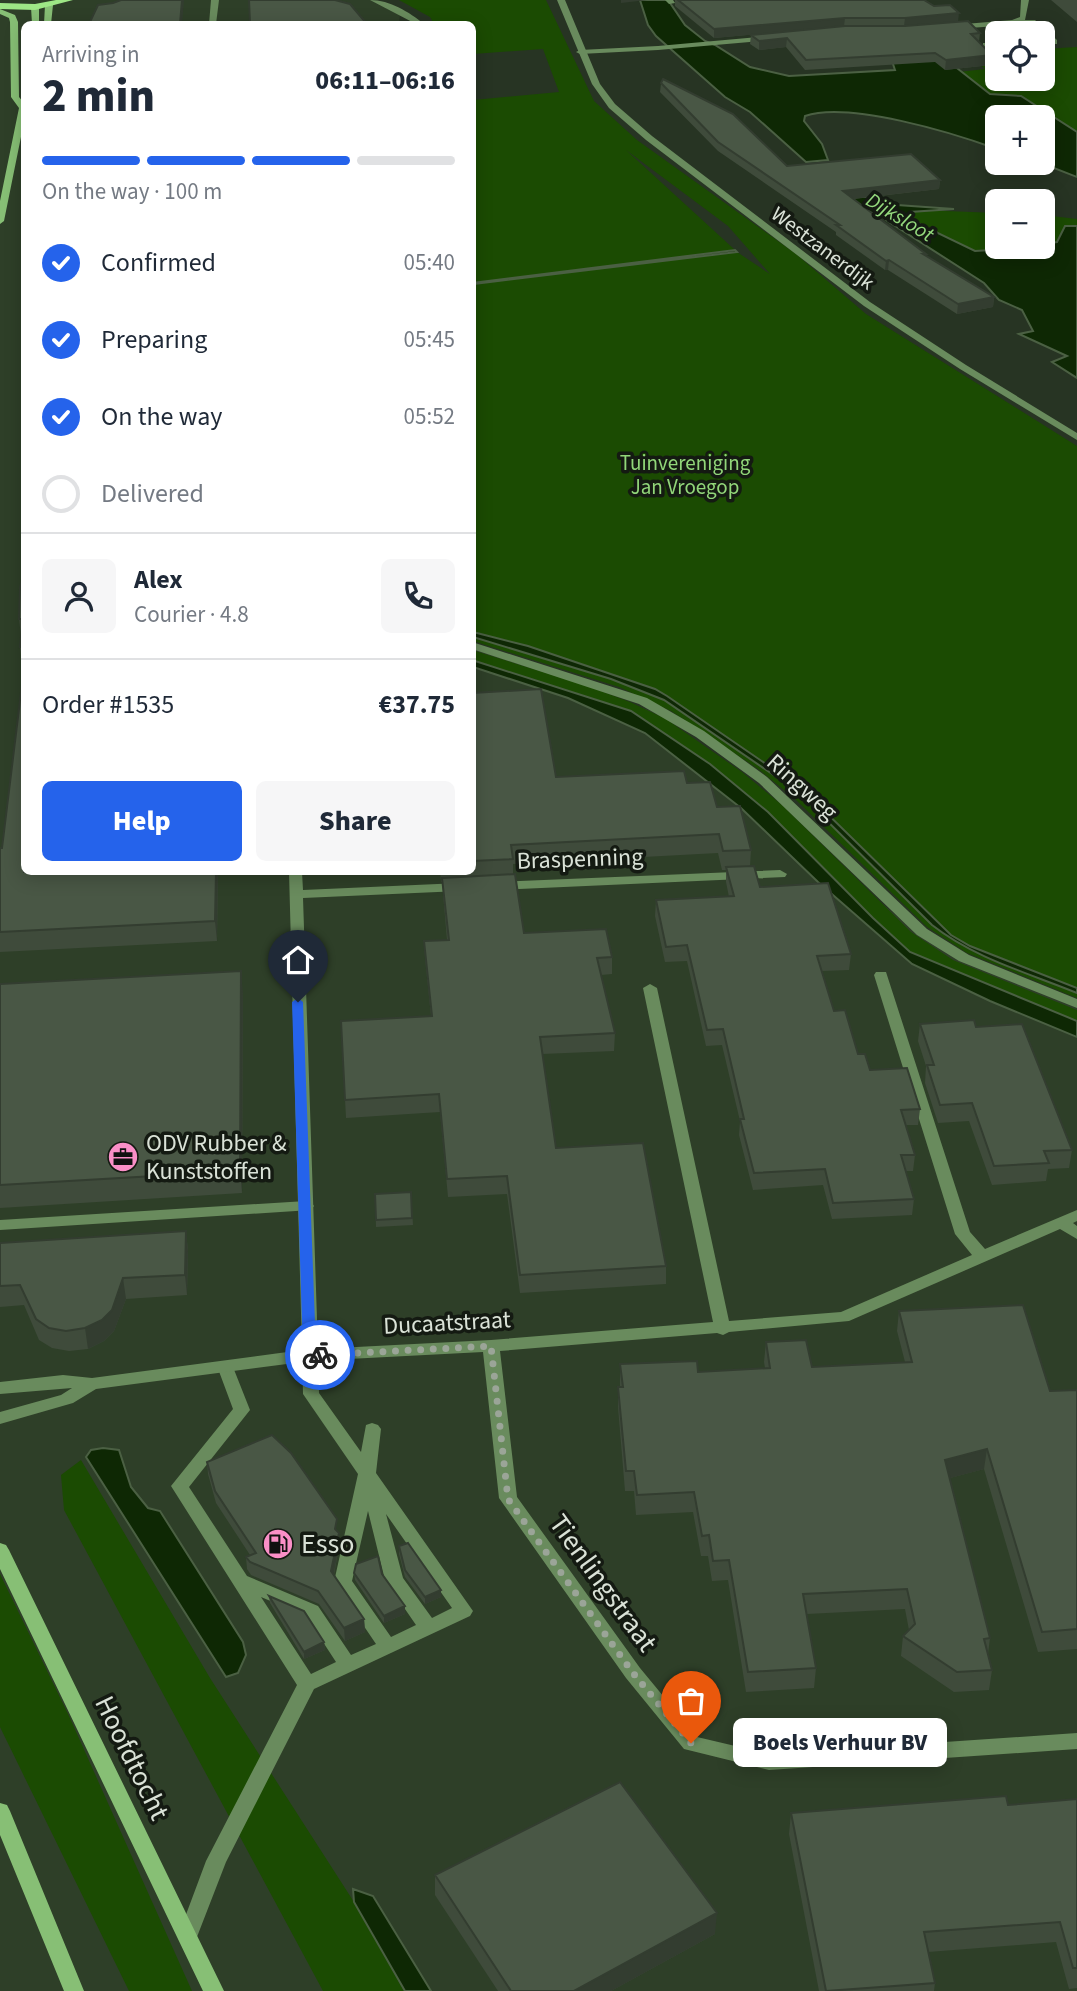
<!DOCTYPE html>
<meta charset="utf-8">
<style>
:root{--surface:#fff;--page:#f6f6f7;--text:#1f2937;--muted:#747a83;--line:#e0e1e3;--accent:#2563eb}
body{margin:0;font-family:"Source Sans 3",sans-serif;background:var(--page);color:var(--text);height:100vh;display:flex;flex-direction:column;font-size:26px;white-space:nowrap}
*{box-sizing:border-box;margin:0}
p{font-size:23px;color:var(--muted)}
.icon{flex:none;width:38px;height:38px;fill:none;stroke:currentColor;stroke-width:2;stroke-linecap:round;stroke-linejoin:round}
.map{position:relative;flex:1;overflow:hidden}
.sheet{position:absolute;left:21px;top:21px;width:455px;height:854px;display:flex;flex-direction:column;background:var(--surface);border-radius:10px;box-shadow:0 4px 18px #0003}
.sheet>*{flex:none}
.fabs{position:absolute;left:985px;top:21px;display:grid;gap:14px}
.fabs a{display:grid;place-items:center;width:70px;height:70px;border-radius:10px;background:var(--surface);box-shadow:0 4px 18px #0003;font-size:35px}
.pin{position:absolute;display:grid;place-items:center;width:60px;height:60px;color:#fff;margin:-72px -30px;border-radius:50% 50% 50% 0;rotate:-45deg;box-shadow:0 0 7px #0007}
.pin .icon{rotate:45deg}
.courier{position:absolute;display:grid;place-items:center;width:70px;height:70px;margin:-35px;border:5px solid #2563eb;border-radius:50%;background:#fff;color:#222;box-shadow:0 2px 9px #0007}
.bubble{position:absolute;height:49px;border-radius:10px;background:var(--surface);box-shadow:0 4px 18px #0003;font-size:23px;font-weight:800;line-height:49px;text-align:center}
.summary em{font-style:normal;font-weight:800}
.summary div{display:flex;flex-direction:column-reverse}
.summary{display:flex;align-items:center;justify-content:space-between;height:119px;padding:0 21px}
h1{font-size:46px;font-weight:800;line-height:52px}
.bar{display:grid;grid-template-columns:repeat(4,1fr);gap:10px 7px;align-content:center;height:84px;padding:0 21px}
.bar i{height:9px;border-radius:5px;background:var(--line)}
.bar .selected{background:var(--accent)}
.bar p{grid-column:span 4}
.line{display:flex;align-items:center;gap:18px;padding:0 21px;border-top:2px solid var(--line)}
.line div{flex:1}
.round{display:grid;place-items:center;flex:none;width:74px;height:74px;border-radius:10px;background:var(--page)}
ol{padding:0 21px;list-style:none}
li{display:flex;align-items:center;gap:21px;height:77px}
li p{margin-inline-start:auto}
li .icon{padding:7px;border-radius:50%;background:var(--accent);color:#fff;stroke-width:4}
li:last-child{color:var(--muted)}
li i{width:38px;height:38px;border:4px solid var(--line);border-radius:50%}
.button{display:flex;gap:14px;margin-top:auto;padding:14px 21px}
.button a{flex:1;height:80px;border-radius:10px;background:var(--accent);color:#fff;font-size:28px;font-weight:800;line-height:80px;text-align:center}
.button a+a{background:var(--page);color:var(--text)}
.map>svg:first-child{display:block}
</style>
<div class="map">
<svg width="1077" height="1991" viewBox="0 0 1077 1991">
<rect width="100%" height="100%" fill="#273423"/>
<path fill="#2e3f28" d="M0 0H372L400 13 399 24H24V872H472L473 648 651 711 927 941 1077 1002V1991H0Z"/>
<path fill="#1b4b02" d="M399 0H546L594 101 637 140 796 254 866 314 1077 446V988L970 946 951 935 801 788 667 696 655 689 528 646 473 632V284L737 252 770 274 728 226 626 150 735 250 473 283V100L559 92 543 49 473 54 472 24H434L430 17Z
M1077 47V132L1021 96 990 94 959 72 985 69 967 54 984 48 997 55 998 79H1043V49Z
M920 210 997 213 998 247H1031C1015 251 993 255 976 251 962 249 913 224 910 212Z
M1043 215 1077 219V226H1065L1057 242 1043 244Z
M472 637 611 679 664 700 797 791 932 925C974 958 1028 973 1077 993V998L967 953 927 927 795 799 758 769 671 711 619 687 473 641Z
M472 650 585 685 630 702 666 719 742 772 782 805 911 932 953 960 1077 1010V1021L910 952 680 743 631 711 473 660Z
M81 1460 210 1678 354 1902 404 1991H323L64 1510 61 1475Z
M0 1574 69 1716 192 1991H129L0 1727Z"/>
<path fill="#0e2804" stroke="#4b6043" stroke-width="2" d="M640 0H668L685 25 705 41 715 45 750 67 789 76 895 70 891 58 939 54 990 94 1021 96 1077 132V177L1041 163H1043V117H998L997 149C953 133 849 101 805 116L804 121 822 144 828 160 806 162 750 112 725 97 656 36 648 25Z
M819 185 897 205 954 209 910 212 911 217 921 225 975 251 1043 247V244L1057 242 1065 226H1077V378L1052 362 1067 356 1019 334 1033 331 1022 310 999 300 984 283 875 213H867Z
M735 250 737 252 473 284V283Z
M473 632 528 646 655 689 667 696 801 788 951 935 970 946 1077 988V993C1028 973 974 958 932 925L797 791 664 700 611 679 473 637Z
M472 660 631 711 710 764 768 812 873 918 910 952 1077 1021V1037L990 1001 912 964 818 882 741 808 645 733 568 698 473 667Z
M103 1448 119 1450 131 1487 148 1508 160 1511 243 1642 246 1655 238 1673 226 1677 86 1457 91 1450Z
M353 1889 373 1896 431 1991H405L354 1902Z"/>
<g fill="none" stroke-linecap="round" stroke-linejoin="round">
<path fill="#698b5d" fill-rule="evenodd" d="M665 0H673L675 3 669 4Z
M1021 0H1029L1025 20H1035L1057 40V44H1043V40H1047L1043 33 1030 24 953 29 949 27 953 25 1012 20 1020 17Z
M769 36 773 38 772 40 658 50 580 54 576 52 580 50 658 46Z
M986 43H998V47H983V43Z
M306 1201 311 1202 314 1206 311 1210 0 1230V1220Z
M310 1349 316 1351 318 1355 319 1393 361 1452 366 1425 372 1423 378 1425 381 1429 376 1473 473 1611 470 1616 314 1689 226 1862 195 1942 188 1945 181 1942 178 1936 206 1861 297 1685 171 1486 233 1409 217 1366 219 1362H231L250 1410 189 1487 247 1576 318 1606 351 1655 376 1644 334 1582 358 1474 303 1394 302 1355 304 1351ZM368 1511 385 1580 416 1625 391 1637 352 1581ZM386 1514 452 1608 432 1618 403 1578ZM261 1597 306 1616 336 1662 311 1674Z"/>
<path fill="#698b5d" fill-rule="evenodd" d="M211 0H219L216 24H209Z
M370 0C390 0 409 12 424 24H416Z
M472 642 647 698 704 731 767 777 927 929 969 955 1077 999V1008L959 961 917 935 759 783 696 737 639 704 472 649Z
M780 870 787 874 785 877 498 890 491 886 498 882Z
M289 872H302L303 890 460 883 467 887 460 891 303 898 318 1349 491 1340 713 1322 643 988 650 984 657 988 729 1321 841 1312 972 1255 955 1234 874 975 876 972H886L970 1232 985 1249 1077 1210V1221L1073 1223 1077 1226V1239L1060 1229 849 1321 729 1332 723 1335 717 1333 500 1351 517 1497 640 1668 697 1737 769 1754 1077 1733V1749L769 1770 684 1749 626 1678 499 1498 483 1352 310 1361 96 1389 73 1403 0 1424V1412L61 1395 72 1388 0 1394V1382L63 1375 92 1378 302 1350Z"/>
<path fill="#698b5d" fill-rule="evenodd" d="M557 0H565L600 84 615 104 652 136 870 302 966 365 1077 433V440L960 369 864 306 646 140 609 108 592 84Z"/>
<path fill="#87bf75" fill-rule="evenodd" d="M49 3 53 5 51 24H44L45 5Z
M35 5 39 7V24H32L31 7Z
M0 9 15 15 18 22 19 97 24 103V122L4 221 0 224V201L19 108 11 97 10 22 9 18 0 14Z
M0 1543 6 1545 9 1550 224 1991H203L0 1569Z
M0 1803 7 1805 10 1811 84 1991H64L0 1835Z"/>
<path fill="#9ee786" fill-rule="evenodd" d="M56 0H73L35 10 0 9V3L35 4Z"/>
</g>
<path fill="#3f4b3b" d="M675 0H924L958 22 980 33 979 42 991 65 945 70 935 62 805 70 786 47 759 50 750 44 751 35 801 30 714 38 675 6Z
M1051 0H1077V22Z
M661 83 787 166 940 180 939 189 854 199 926 256 994 297 993 307 957 314 888 270H885L836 235V232L718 151 660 92Z
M24 571V665H22L20 647 21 636 19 619Z
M472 693 556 777 687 783 717 807 751 850 750 866 760 887 851 954 849 970 822 971 834 1011 858 1054 870 1070 920 1109 918 1125H906L915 1155 913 1171H906L914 1199 912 1215 832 1219 823 1185 753 1190 739 1135 740 1121 722 1045 706 1046 687 961 665 962 655 916 656 900 729 897 726 882V870H722L718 853 513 864V875L524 933 612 957V974L601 975 615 1033 614 1051 542 1054 556 1148 666 1266V1284L520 1293 507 1194 448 1197 440 1112 346 1118 341 1021 431 1016 425 958 424 941 447 940 442 882H441L440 872H472Z
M0 848H2L24 872H218L217 941 0 952Z
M0 984 243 993 242 1193 0 1208Z
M920 1024 976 1027 1072 1150 1069 1168 1048 1169 1046 1181 992 1185 969 1121 938 1123 925 1083 926 1066 918 1041Z
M411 1192 413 1225 376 1227 375 1194Z
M186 1231 188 1251 187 1295 126 1299 114 1331 104 1341 88 1349 69 1351 52 1348 39 1340 24 1305 0 1307V1243Z
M899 1311 1050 1391 1077 1390V1649L1038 1652 984 1469 950 1478 990 1638 988 1654 992 1670 989 1690 954 1692 901 1656 903 1636 909 1630 905 1609 807 1614 816 1668 814 1688 746 1692 728 1580 712 1581 708 1556H701L693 1512 636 1515 634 1491H625L618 1407V1387H620V1364L698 1372 765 1368 764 1362 766 1342 812 1367 905 1362 897 1331Z
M207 1462 338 1532 339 1546 334 1575 364 1619 365 1632 345 1641 319 1604 251 1575 247 1569 246 1557 250 1555 216 1503 208 1474Z
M399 1546 441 1597 425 1604 405 1577 399 1554Z
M354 1573 405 1614 384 1623 355 1580Z
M269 1596 324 1642 325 1650 304 1659 270 1603Z
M1077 1799V1988L1069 1989 1056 1942 928 1952 935 1983 934 1991H819L789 1834 791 1813 1008 1805Z
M435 1875 715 1934 611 1991H498L435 1895Z"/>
<path fill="#333d30" d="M182 0H184L182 24H180Z
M621 0H647L621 3Z
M959 13 958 22 904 26 905 18Z
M845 18 844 26 714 38V29Z
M787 38 786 47 759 50V41Z
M992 55 991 65 945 70 946 60Z
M940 180 939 189 843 200V191Z
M889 260 888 270H885L886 261Z
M994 297 993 307 957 314 958 304Z
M216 872H218L217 941 215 921Z
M241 971 243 993 242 1193 240 1171Z
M186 1231 188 1251 187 1295 185 1275Z
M123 1278 126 1299 114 1331 104 1341 88 1349 85 1328Z
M987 1449 984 1469 943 1480 945 1460Z
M339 1533V1546L332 1583 331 1571Z
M441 1590V1597L425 1604V1597Z
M405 1606V1614L384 1623V1616Z
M364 1619 365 1632 345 1641 344 1628Z
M324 1642 325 1650 304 1659V1652Z
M717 1913 715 1934 611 1991H574Z"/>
<path fill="#495745" stroke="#333d30" stroke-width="2" d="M121 0H182L180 24H89L98 5 113 3Z
M249 0H335L350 4 367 24H250Z
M678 0H924L934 6 950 5 959 13 905 18H845L714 29Z
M968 21 980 33 971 34 992 55 946 60 935 53 806 60 787 38 759 41 751 35 845 26H905Z
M663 79 733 114 787 166 911 154 940 180 843 191 926 254H923L994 297 958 304 889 260 886 261 836 225H840L718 142 661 83Z
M24 571V646L20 647 23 619H19L20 588Z
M24 668V872H216L215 921 0 932V848H2Z
M541 689 556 777 684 771 687 783 710 782 717 807 740 806 751 850 723 851 719 834 511 845 513 859 472 861V693Z
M754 866 760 887 828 883 851 954 817 956 834 1011 845 1010 858 1054H865L870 1070 907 1068 920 1109 901 1110 915 1155H901L914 1199 833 1203 825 1169 754 1173 740 1119H744L723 1029 707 1030 687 945 666 947 656 900 734 896 726 867Z
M515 874 524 933 606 929 612 957 597 958 615 1033 540 1037 556 1148 643 1143 666 1266 520 1275 507 1176 447 1179 439 1094 345 1100 341 1021 432 1016 424 941 449 940 442 878Z
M241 971 240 1171 0 1185V984Z
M974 1020 976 1027 1022 1024 1072 1150 1044 1151 1049 1163 994 1166 972 1103 940 1105 927 1065H934L920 1024Z
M411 1192 412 1218 376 1220 375 1194Z
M186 1231 185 1275 123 1278 112 1310 102 1320 85 1328 66 1331 49 1328 36 1319 20 1285 0 1286V1243Z
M1023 1305 1050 1391 1077 1390V1629L1042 1632 987 1449 945 1460 990 1638 984 1639 992 1670 957 1672 903 1636 915 1624 907 1589 803 1594 816 1668 748 1672 729 1560 713 1561 709 1535 702 1536 694 1492 637 1495 634 1471H626L618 1387H623L620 1364 697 1361 698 1372 770 1368 766 1342 806 1340 812 1367 912 1362 899 1311Z
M272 1435 291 1453 337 1519 335 1529 339 1533 331 1571 364 1619 344 1628 318 1591 250 1562 246 1557 256 1553 215 1491 207 1462Z
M408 1543 441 1590 425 1597 405 1570 399 1546Z
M378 1556 382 1574 405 1606 384 1616 354 1573 356 1564Z
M269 1596 304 1611 324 1642 304 1652Z
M620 1782 717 1913 574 1991H511L435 1875Z
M1006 1796 1008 1805 1077 1799V1968H1073L1060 1922 924 1932 935 1983 826 1991 791 1813Z"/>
<path fill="#2563eb" d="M298 998 303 1002 316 1350 325 1351 327 1355 325 1358 310 1360 303 1355 292 1002Z"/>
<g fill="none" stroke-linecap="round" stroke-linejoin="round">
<path stroke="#9ba598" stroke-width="7" stroke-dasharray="0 12.6" d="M320 1355 491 1346 508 1499 633 1673 691 1743"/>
</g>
<defs>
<g id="office-disc" transform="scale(1.575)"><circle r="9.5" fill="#fa8fc7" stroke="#141a12"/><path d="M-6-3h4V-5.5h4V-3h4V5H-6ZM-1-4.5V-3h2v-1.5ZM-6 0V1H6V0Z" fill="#111"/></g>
<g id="fuel-disc" transform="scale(1.575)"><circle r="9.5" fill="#fa8fc7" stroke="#141a12"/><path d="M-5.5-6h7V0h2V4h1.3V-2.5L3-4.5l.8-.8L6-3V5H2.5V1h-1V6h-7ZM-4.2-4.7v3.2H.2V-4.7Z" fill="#111"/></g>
</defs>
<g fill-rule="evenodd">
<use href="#office-disc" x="123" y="1157"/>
<use href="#fuel-disc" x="278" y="1544"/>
</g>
<g text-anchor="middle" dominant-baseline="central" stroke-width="7" stroke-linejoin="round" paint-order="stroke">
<g font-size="21" font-style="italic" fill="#94da7d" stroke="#141a12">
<text transform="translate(900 217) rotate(31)">Dijksloot</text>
</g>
<g font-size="21" fill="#dae2d7" stroke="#141a12">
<text transform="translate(823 248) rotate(37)">Westzanerdijk</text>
</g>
<g font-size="21" fill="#91d679" stroke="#141a12">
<text x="685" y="463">Tuinvereniging<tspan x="685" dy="24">Jan Vroegop</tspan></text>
</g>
<g font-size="24" fill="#dae2d7" stroke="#141a12">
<text transform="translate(802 787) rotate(42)">Ringweg</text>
<text transform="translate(580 859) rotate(-2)">Braspenning</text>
<text transform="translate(447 1323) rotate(-3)">Ducaatstraat</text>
</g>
<g font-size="24" fill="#dae2d7" stroke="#141a12" text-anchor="start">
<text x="146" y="1143">ODV Rubber &amp;<tspan x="146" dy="28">Kunststoffen</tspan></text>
</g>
<g font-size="28" fill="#dae2d7" stroke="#141a12" text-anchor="start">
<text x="301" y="1544">Esso</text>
</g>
<g font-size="28" fill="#dae2d7" stroke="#141a12">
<text transform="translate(603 1583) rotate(54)">Tienlingstraat</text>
<text transform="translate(132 1758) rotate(64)">Hoofdtocht</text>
</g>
</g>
</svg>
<div class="fabs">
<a><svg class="icon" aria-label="locate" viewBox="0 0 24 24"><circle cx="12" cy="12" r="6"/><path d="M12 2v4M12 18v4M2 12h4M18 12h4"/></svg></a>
<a>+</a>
<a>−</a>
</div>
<div class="pin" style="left:691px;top:1743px;background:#ea580c"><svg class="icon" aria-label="bag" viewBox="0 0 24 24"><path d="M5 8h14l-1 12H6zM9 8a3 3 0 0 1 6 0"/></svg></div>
<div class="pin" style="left:298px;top:1002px;background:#1f2937"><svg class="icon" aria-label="home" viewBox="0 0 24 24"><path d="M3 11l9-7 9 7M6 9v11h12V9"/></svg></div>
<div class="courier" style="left:320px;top:1355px"><svg class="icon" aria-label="bike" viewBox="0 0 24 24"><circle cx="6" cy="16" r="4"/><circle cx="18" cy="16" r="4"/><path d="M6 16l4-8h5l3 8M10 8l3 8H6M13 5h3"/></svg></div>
<div class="bubble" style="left:733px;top:1718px;width:214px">Boels Verhuur BV</div>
<section class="sheet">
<div class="summary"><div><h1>2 min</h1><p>Arriving in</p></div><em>06:11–06:16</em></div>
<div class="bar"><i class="selected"></i><i class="selected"></i><i class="selected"></i><i></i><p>On the way · 100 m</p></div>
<ol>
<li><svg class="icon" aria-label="check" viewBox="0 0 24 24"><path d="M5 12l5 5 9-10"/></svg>Confirmed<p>05:40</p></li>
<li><svg class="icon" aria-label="check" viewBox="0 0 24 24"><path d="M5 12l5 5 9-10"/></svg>Preparing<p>05:45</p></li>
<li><svg class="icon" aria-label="check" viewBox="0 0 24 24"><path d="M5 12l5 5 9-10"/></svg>On the way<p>05:52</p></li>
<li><i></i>Delivered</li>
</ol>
<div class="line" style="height:126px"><a class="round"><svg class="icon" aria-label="person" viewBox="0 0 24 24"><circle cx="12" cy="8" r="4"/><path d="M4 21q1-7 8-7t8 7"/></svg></a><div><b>Alex</b><p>Courier · 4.8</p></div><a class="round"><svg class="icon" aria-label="phone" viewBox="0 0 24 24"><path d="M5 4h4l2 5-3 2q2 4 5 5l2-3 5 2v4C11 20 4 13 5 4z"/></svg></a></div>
<div class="line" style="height:91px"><div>Order #1535</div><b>€37.75</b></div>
<div class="button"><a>Help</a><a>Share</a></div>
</section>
</div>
